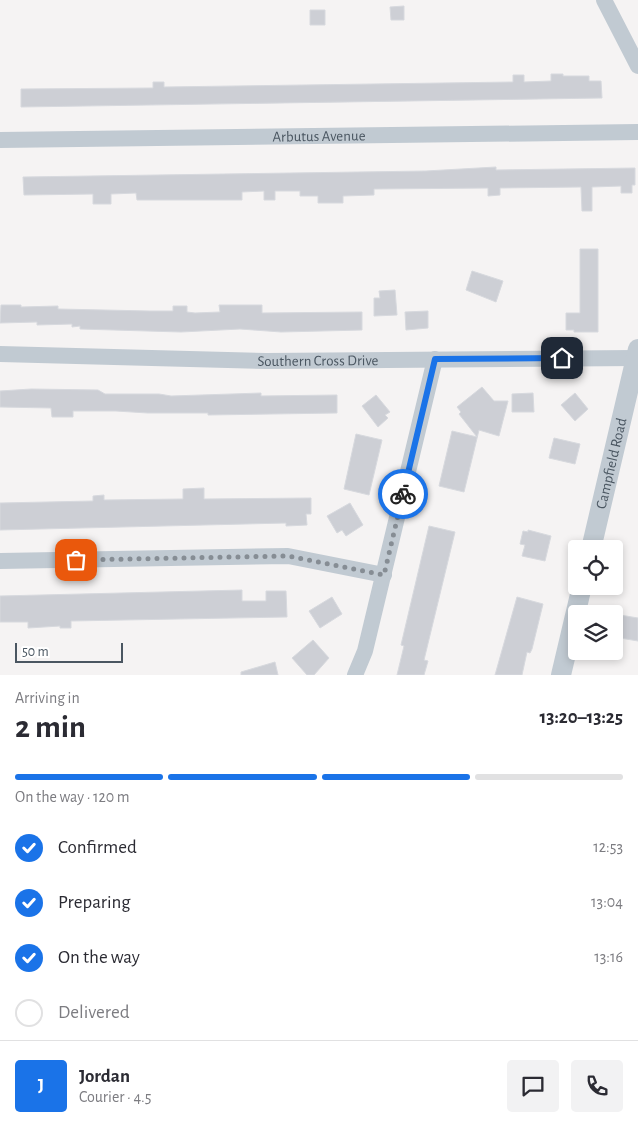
<!DOCTYPE html>
<meta charset="utf-8">
<style>
:root{--surface:#fff;--page:#f2f2f3;--text:#2b2b33;--muted:#7c7c81;--line:#e1e1e2;--accent:#1a73e8}
body{margin:0;font-family:"Alegreya Sans",sans-serif;background:var(--page);color:var(--text);height:100vh;display:flex;flex-direction:column;font-size:19px;white-space:nowrap}
*{box-sizing:border-box;margin:0}
p{font-size:16px;color:var(--muted)}
.icon{flex:none;width:28px;height:28px;fill:none;stroke:currentColor;stroke-width:2;stroke-linecap:round;stroke-linejoin:round}
.map{position:relative;height:675px;overflow:hidden}
.sheet{display:flex;flex-direction:column;background:var(--surface);flex:1}
.sheet>*{flex:none}
.controls{position:absolute;left:568px;top:540px;display:grid;gap:10px}
.controls a{display:grid;place-items:center;width:55px;height:55px;border-radius:5px;background:var(--surface);box-shadow:0 2px 8px #0003;font-size:25px}
.scale{position:absolute;left:15px;bottom:12px;width:108px;box-sizing:border-box;padding-left:5px;border:2px solid #4a5661;border-top:0;font-size:14px;line-height:18px;white-space:nowrap;color:#4a5661;-webkit-text-stroke:4px #fff;paint-order:stroke}
.pin{position:absolute;display:grid;place-items:center;width:42px;height:42px;color:#fff;margin:-21px;border-radius:10px;box-shadow:0 2px 8px #0006}
.courier{position:absolute;display:grid;place-items:center;width:50px;height:50px;margin:-25px;border:4px solid #1a73e8;border-radius:50%;background:#fff;color:#222;box-shadow:0 1px 6px #0007}
.overview em{font-style:normal;font-weight:700}
.overview div{display:flex;flex-direction:column-reverse}
.overview{display:flex;align-items:center;justify-content:space-between;height:85px;padding:0 15px}
h1{font-size:32px;font-weight:700;line-height:38px}
.bar{display:grid;grid-template-columns:repeat(4,1fr);gap:8px 5px;align-content:center;height:60px;padding:0 15px}
.bar i{height:6px;border-radius:4px;background:var(--line)}
.bar .selected{background:var(--accent)}
.bar p{grid-column:span 4}
.line{display:flex;align-items:center;gap:12px;padding:0 15px;border-top:1px solid var(--line)}
.line div{flex:1}
.round{display:grid;place-items:center;flex:none;width:52px;height:52px;border-radius:5px;background:var(--page)}
ol{padding:0 15px;list-style:none}
li{display:flex;align-items:center;gap:15px;height:55px}
li p{margin-inline-start:auto}
li .icon{padding:5px;border-radius:50%;background:var(--accent);color:#fff;stroke-width:4}
li:last-child{color:var(--muted)}
li i{width:28px;height:28px;border:2px solid var(--line);border-radius:50%}
.map>svg:first-child{display:block}
</style>
<div class="map">
<svg width="638" height="675" viewBox="0 0 638 675">
<rect width="100%" height="100%" fill="#f5f3f3"/>
<path fill="#cdcfd5" stroke="#d7d9de" d="M404 6V20H391L390 7Z
M310 10H325V25H310Z
M551 74H563V76H589V81H601L602 98 21 107V89L153 88V82H164V87L513 82V75H524V82L551 81Z
M496 167V170L635 168V185H632V193H621V186L592 187V211H582L581 187 500 188V195L488 196V188L374 189V195L343 196V203H318V196H300V191H275V200H264V191L242 192V200H137L136 193 111 194V204H93V194L24 195 23 177 426 171Z
M580 249H598V332H574V330H566V313H580Z
M472 271 503 281 496 302 466 290Z
M395 290 397 315 374 316V298H380L379 291Z
M1 305H21V307L58 306V309L149 311H173V306H187V312L195 313 220 312 219 305H262V313L362 312V330L281 332 240 329 181 332 80 329V326L72 327V324L37 325V322L0 323Z
M428 311V328L406 330 405 312Z
M482 387 494 401H508L499 436 479 430 464 492 439 486 452 431 477 437 459 414 461 412 457 407Z
M31 389 98 390 105 394H159L171 396 261 393V396L337 395V413L208 415V413H148L116 411H73V417H52L51 408 0 407V391Z
M533 393 534 412H512V394Z
M575 393 588 409 575 421 561 405Z
M376 395 390 412 385 415 388 418 378 427 362 406Z
M356 434 382 440 369 495 344 489Z
M554 438 580 444 575 464 549 458Z
M204 488V499L311 498V514H306L307 525 286 526V523L0 530V503L93 501V496L104 495V500L183 499V489Z
M350 503 363 525 346 536 342 530 337 533 327 516Z
M429 526 455 532 424 660 428 661 424 675H397L404 646 401 645Z
M528 530 551 536 545 561 522 556 525 545 520 544 523 531 528 532Z
M242 590V601H266V591H286L287 617 71 621V628H60V626L28 628V622H0V596Z
M332 597 342 614 320 628 309 611Z
M517 597 543 604 532 649 530 653 527 652 522 675H495Z
M614 614 638 618V641L614 637Z
M313 640 329 658 314 675H307L292 658Z
M275 662 278 675H241V672Z"/>
<g fill="none" stroke-linecap="round" stroke-linejoin="round">
<g stroke="#c1cad2" stroke-width="16">
<path d="M604 0 638 66"/>
<path id="s1" d="M0 140 638 132"/>
<path id="s2" d="M0 354 266 361 636 358"/>
<path d="M0 561 288 556 384 575"/>
<path d="M355 675 365 651 435 359"/>
</g>
<g stroke="#c1cad2" stroke-width="20">
<path id="s3" d="M591 549 638 349"/>
<path d="M561 675 582 586"/>
</g>
</g>
<g fill="none" stroke-linecap="round" stroke-linejoin="round">
<path stroke="#868d94" stroke-width="5" stroke-dasharray="0 9" d="M76 560 288 556 384 575 403 494"/>
<path stroke="#1a73e8" stroke-width="6" d="M403 494 435 359 562 358"/>
</g>
<g text-anchor="middle" dominant-baseline="central" stroke-width="5" stroke-linejoin="round" paint-order="stroke">
<g font-size="15" fill="#4a5661" stroke="#fff">
<text stroke="none"><textPath href="#s1" startOffset="319">Arbutus Avenue</textPath></text>
<text stroke="none"><textPath href="#s2" startOffset="318">Southern Cross Drive</textPath></text>
<text stroke="none"><textPath href="#s3" startOffset="88">Campfield Road</textPath></text>
</g>
</g>
</svg>
<div class="controls">
<a><svg class="icon" aria-label="locate" viewBox="0 0 24 24"><circle cx="12" cy="12" r="6"/><path d="M12 2v4M12 18v4M2 12h4M18 12h4"/></svg></a>
<a><svg class="icon" aria-label="layers" viewBox="0 0 24 24"><path d="M12 4l9 5-9 5-9-5zM3 14l9 5 9-5"/></svg></a>
</div>
<div class="scale">50 m</div>
<div class="pin" style="left:76px;top:560px;background:#ea580c"><svg class="icon" aria-label="bag" viewBox="0 0 24 24"><path d="M5 8h14l-1 12H6zM9 8a3 3 0 0 1 6 0"/></svg></div>
<div class="pin" style="left:562px;top:358px;background:#1f2937"><svg class="icon" aria-label="home" viewBox="0 0 24 24"><path d="M3 11l9-7 9 7M6 9v11h12V9"/></svg></div>
<div class="courier" style="left:403px;top:494px"><svg class="icon" aria-label="bike" viewBox="0 0 24 24"><circle cx="6" cy="16" r="4"/><circle cx="18" cy="16" r="4"/><path d="M6 16l4-8h5l3 8M10 8l3 8H6M13 5h3"/></svg></div>
</div>
<section class="sheet">
<div class="overview"><div><h1>2 min</h1><p>Arriving in</p></div><em>13:20–13:25</em></div>
<div class="bar"><i class="selected"></i><i class="selected"></i><i class="selected"></i><i></i><p>On the way · 120 m</p></div>
<ol>
<li><svg class="icon" aria-label="check" viewBox="0 0 24 24"><path d="M5 12l5 5 9-10"/></svg>Confirmed<p>12:53</p></li>
<li><svg class="icon" aria-label="check" viewBox="0 0 24 24"><path d="M5 12l5 5 9-10"/></svg>Preparing<p>13:04</p></li>
<li><svg class="icon" aria-label="check" viewBox="0 0 24 24"><path d="M5 12l5 5 9-10"/></svg>On the way<p>13:16</p></li>
<li><i></i>Delivered</li>
</ol>
<div class="line" style="height:90px"><b class="round" style="background:var(--accent);color:#fff">J</b><div><b>Jordan</b><p>Courier · 4.5</p></div><a class="round"><svg class="icon" aria-label="chat" viewBox="0 0 24 24"><path d="M4 5h16v11H9l-5 4z"/></svg></a><a class="round"><svg class="icon" aria-label="phone" viewBox="0 0 24 24"><path d="M5 4h4l2 5-3 2q2 4 5 5l2-3 5 2v4C11 20 4 13 5 4z"/></svg></a></div>
</section>
